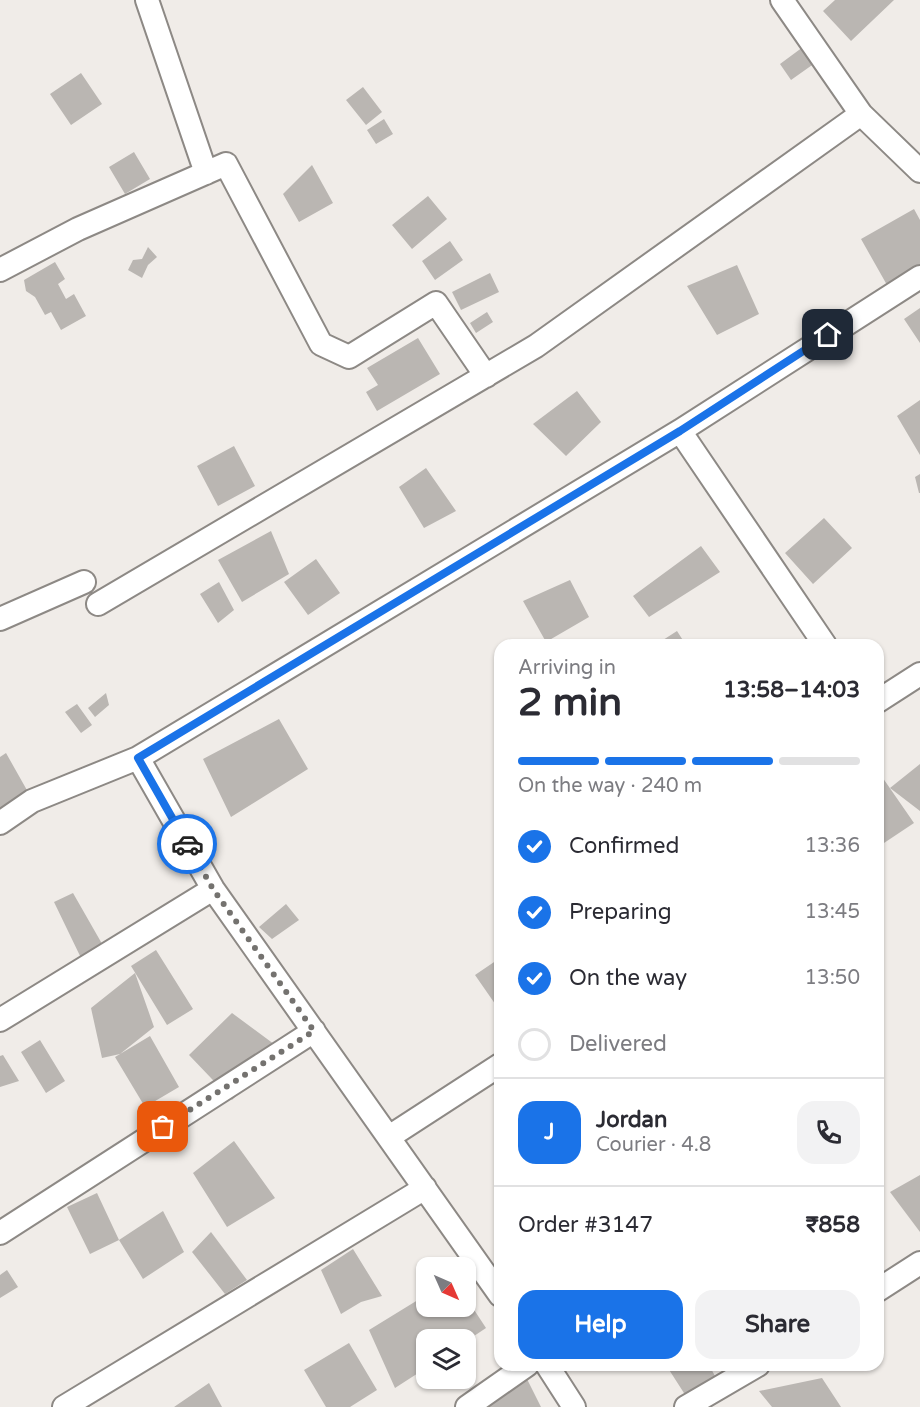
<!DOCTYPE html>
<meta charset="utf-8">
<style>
:root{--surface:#fff;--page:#f2f2f3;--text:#2b2b33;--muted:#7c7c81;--line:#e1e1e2;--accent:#1a73e8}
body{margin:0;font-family:"Varela Round",sans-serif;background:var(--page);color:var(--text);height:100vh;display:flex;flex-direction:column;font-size:22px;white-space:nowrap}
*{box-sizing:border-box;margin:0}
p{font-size:20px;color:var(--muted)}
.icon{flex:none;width:33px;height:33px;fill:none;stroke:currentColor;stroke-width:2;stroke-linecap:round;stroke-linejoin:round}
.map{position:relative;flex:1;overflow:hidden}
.panel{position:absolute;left:494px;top:639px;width:390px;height:732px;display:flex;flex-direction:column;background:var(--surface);border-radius:18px;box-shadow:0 2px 4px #0004}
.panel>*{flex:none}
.needle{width:39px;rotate:135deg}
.fabs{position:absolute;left:416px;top:1257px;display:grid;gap:12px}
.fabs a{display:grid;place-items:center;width:60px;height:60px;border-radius:12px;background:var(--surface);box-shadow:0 2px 4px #0004;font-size:30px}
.pin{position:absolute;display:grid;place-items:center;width:51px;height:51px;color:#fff;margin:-26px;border-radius:12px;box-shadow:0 3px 9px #0006}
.courier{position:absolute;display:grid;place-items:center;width:60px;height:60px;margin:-30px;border:4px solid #1a73e8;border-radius:50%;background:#fff;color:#222;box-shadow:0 2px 8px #0007}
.summary em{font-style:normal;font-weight:800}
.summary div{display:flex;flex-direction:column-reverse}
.summary{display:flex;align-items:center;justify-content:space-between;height:102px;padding:0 24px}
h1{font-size:39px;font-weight:800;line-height:45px}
.bar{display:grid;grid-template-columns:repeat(4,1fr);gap:9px 6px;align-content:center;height:72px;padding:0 24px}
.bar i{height:8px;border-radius:4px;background:var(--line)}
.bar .active{background:var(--accent)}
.bar p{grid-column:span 4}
.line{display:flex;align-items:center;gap:15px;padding:0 24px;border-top:2px solid var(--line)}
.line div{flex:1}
.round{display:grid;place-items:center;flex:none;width:63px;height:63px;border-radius:18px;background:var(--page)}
ol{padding:0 24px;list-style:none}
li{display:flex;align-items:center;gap:18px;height:66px}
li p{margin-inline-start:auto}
li .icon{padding:6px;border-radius:50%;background:var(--accent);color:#fff;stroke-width:4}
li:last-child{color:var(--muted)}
li i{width:33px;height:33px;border:3px solid var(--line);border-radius:50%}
.cta{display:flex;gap:12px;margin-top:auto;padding:12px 24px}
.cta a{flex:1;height:69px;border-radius:18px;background:var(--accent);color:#fff;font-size:24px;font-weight:800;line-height:69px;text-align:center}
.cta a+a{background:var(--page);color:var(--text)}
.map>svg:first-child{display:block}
</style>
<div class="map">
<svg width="920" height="1407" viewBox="0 0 920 1407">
<rect width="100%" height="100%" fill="#f0ece8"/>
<path fill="#bab6b2" d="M835 0H894L851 41 823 11Z
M803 47 815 63 791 80 780 64Z
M81 73 102 104 71 125 50 94Z
M363 87 382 112 366 125 346 100Z
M384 119 393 134 376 144 367 130Z
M134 152 150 179 125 194 109 167Z
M312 165 333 203 299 222 283 194Z
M428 196 447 219 412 249 392 225Z
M914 209 920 220V264L887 285 861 239Z
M450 241 463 260 435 280 422 261Z
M148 247 157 257 148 265 142 278 128 270 133 260 142 259Z
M55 262 65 279 58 284 66 299 74 294 86 316 61 330 51 312 45 315 35 297 26 291 24 280Z
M737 265 759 314 717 335 687 286Z
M490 273 499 292 461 310 452 292Z
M920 308V343L904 319Z
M487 312 493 322 476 333 470 323Z
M418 338 440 374 377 411 366 392 378 385 367 368Z
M577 391 601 422 566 456 533 424Z
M920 400V455L897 416Z
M234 446 255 486 218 506 197 466Z
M426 468 456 511 424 528 399 487Z
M920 474V493H919L915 477Z
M824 518 852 548 813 584 785 553Z
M271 531 289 574 242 602 218 560Z
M701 546 720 572 649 617 633 596Z
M316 559 340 593 308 615 284 582Z
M570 580 589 617 546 642 523 601Z
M219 582 234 610 218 623 200 594Z
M677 631 686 645H661L663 640Z
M106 693 109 705 95 717 88 708Z
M77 704 92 725 81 733 65 712Z
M279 719 308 769 231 817 203 759Z
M6 753 28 792 0 809V757Z
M920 764V811L890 788Z
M878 771 914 823 878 847Z
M73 893 105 949 82 960 54 902Z
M286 904 299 920 272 939 259 927Z
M156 950 193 1009 167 1025 131 966Z
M500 958V1011L475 975Z
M135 973 154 1027 120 1054 102 1058 91 1008Z
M232 1013 282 1050 232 1100 189 1055Z
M150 1036 179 1087 145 1107 115 1057Z
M40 1040 65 1081 46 1093 21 1052Z
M3 1055 19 1081 0 1087V1056Z
M234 1141 275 1198 227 1227 193 1173Z
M920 1175V1232L890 1192Z
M97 1193 119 1240 90 1254 67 1207Z
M163 1211 184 1252 143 1279 119 1240Z
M211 1232 247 1280 225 1294 192 1252Z
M353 1249 382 1296 361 1302 341 1314 321 1270Z
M7 1270 18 1287 0 1298V1275Z
M426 1295V1306H465V1296L486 1328 465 1342V1340H426V1368L395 1388 369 1330Z
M349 1343 377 1390 350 1407H326L304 1370Z
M666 1365H709L721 1387 691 1404Z
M526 1377 541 1407H468Z
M822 1378 841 1407H772L759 1391Z
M209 1383 222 1407H174Z"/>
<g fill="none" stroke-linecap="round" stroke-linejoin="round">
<g stroke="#8d8985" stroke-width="26">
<path id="minor" d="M147 0 206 173
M782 0 861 114
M0 270 78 229 226 164 321 344 349 357 436 303 486 376
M680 431 825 645
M98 604 536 346 861 114 920 171
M0 619 84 582
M878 701 920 674
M0 823 32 801 138 758
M0 1020 213 889
M389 1137 500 1065
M0 1233 314 1031
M878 1290 920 1263
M500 1295 213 889 138 758 680 431 920 277
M547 1365 574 1407
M64 1407 425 1188
M467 1407 527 1365
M686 1407 758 1365"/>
</g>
<use href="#minor" stroke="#fff" stroke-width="22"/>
</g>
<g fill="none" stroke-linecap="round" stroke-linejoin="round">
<path stroke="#74726f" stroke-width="6" stroke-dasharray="0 10.8" d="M163 1127 314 1031 213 889 187 844"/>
<path stroke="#1a73e8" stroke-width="8" d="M187 844 138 758 680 431 828 335"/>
</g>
</svg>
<div class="fabs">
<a><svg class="needle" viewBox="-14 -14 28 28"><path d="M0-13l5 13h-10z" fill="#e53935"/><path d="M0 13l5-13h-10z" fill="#7c7c81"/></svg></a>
<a><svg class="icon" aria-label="layers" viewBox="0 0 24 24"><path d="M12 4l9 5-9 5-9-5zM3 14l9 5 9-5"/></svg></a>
</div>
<div class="pin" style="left:163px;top:1127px;background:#ea580c"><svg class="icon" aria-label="bag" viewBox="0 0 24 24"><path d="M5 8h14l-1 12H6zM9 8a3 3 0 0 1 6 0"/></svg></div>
<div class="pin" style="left:828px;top:335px;background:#1f2937"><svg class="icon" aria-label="home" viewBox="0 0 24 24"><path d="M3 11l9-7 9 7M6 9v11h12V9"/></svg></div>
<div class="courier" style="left:187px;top:844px"><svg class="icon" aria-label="car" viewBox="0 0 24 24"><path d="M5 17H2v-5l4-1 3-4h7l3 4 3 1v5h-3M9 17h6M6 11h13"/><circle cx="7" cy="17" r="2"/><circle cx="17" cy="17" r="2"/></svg></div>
<section class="panel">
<div class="summary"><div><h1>2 min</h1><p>Arriving in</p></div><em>13:58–14:03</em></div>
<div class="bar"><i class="active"></i><i class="active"></i><i class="active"></i><i></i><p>On the way · 240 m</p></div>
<ol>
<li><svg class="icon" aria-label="check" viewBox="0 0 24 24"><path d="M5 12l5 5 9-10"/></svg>Confirmed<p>13:36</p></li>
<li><svg class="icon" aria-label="check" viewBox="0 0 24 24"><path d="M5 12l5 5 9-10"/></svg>Preparing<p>13:45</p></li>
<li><svg class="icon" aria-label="check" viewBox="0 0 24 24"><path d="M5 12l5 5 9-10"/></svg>On the way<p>13:50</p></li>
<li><i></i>Delivered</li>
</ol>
<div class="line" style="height:108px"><b class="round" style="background:var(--accent);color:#fff">J</b><div><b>Jordan</b><p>Courier · 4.8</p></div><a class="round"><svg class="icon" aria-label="phone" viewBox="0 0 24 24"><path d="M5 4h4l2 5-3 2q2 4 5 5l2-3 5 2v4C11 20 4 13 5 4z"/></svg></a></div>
<div class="line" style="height:78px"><div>Order #3147</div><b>₹858</b></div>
<div class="cta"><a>Help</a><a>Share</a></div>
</section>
</div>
